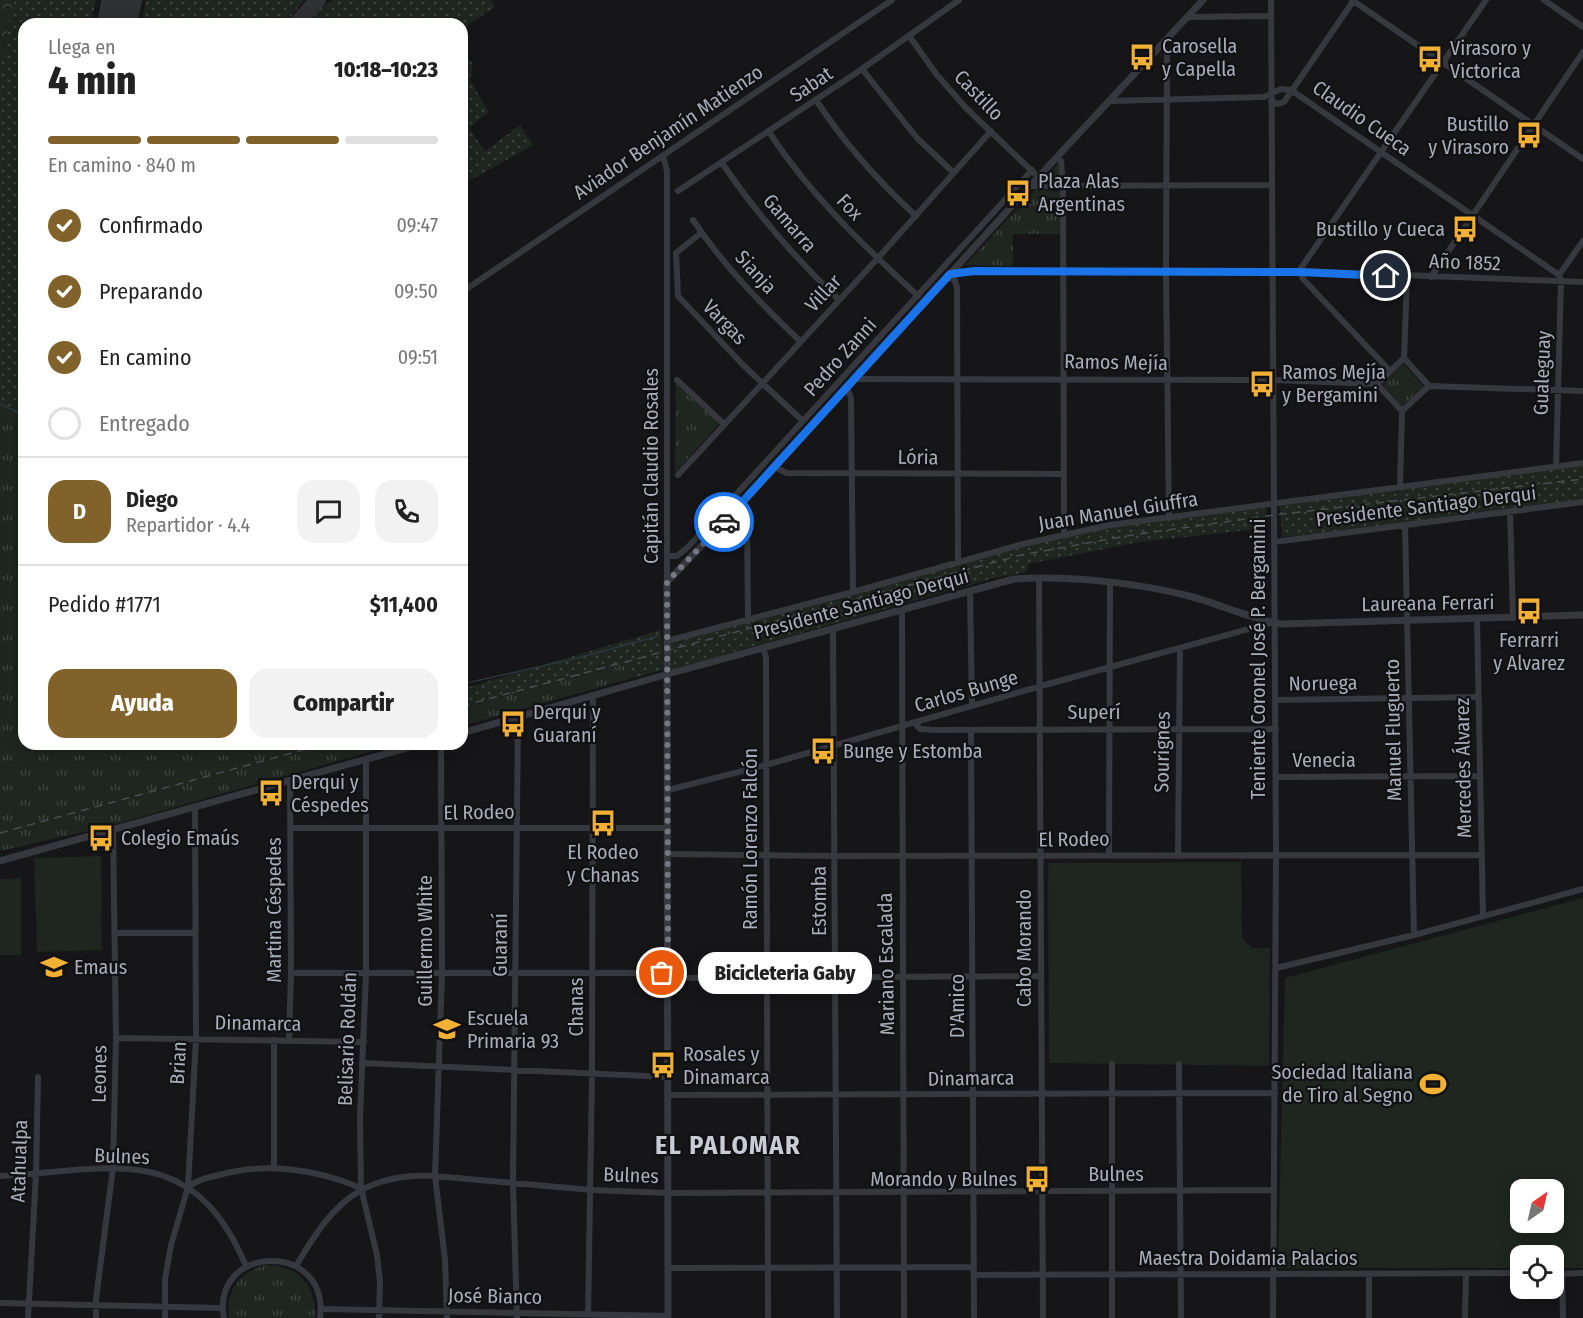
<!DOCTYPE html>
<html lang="es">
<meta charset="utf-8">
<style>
:root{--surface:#fff;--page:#f2f2f2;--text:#222;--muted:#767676;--line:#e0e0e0;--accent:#80622a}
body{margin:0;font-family:"Fira Sans Condensed",sans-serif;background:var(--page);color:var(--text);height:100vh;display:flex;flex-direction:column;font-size:22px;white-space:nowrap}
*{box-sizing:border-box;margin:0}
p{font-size:20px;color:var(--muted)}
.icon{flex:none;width:33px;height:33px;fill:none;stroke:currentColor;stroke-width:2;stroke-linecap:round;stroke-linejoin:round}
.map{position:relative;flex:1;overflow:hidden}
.drawer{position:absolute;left:18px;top:18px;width:450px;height:732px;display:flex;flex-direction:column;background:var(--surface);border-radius:18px;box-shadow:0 3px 15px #0003}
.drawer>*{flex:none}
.needle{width:39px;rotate:34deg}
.controls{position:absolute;left:1510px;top:1179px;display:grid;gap:12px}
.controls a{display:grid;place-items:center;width:54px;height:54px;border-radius:12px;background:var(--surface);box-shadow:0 3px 15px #0003;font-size:30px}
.pin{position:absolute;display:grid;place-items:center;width:51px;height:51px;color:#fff;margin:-26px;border:3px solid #fff;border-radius:50%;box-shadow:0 2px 6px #0007}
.courier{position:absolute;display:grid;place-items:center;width:60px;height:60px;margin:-30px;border:4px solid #1a73e8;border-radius:50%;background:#fff;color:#222;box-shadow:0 2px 8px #0007}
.bubble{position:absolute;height:42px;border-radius:18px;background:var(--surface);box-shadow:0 3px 15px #0003;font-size:20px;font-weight:800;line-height:42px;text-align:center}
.summary em{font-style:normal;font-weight:800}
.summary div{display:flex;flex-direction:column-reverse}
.summary{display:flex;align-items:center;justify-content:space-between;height:102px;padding:0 30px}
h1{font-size:39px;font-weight:800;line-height:45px}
.bar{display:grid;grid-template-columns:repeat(4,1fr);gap:9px 6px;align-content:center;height:72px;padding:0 30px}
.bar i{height:8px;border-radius:4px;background:var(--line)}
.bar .active{background:var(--accent)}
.bar p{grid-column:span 4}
.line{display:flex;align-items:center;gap:15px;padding:0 30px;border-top:2px solid var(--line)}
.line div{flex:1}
.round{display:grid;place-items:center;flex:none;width:63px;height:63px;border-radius:18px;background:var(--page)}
ol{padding:0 30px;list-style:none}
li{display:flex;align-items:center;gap:18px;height:66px}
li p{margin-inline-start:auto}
li .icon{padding:6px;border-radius:50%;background:var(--accent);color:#fff;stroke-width:4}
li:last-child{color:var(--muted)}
li i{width:33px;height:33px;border:3px solid var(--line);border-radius:50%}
.button{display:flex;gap:12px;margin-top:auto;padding:12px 30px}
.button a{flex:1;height:69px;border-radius:18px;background:var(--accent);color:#fff;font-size:24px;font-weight:800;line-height:69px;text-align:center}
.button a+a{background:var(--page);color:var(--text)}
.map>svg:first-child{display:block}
</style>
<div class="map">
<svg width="1583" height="1318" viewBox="0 0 1583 1318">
<defs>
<pattern id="grass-dots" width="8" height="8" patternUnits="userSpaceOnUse" patternTransform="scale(1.5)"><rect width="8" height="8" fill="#1e261f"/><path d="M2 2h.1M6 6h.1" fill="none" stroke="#3c433d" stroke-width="1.8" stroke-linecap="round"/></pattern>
<pattern id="forest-crowns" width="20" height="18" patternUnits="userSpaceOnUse" patternTransform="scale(1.5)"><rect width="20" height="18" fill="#1e261f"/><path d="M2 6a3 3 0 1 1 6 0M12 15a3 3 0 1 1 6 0" fill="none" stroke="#3c433d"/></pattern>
<pattern id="park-tufts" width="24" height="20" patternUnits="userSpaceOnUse" patternTransform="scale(1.5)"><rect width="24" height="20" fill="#1e261f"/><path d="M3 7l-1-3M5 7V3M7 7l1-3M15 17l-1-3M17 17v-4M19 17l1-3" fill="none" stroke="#3c433d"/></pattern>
</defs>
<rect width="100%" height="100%" fill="#161618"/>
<path fill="url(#grass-dots)" d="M13 0H96L91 24H24V744L0 820V69Z
M146 0H304L285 24H141Z
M333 0H491L495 7 462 29V24H308L321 8Z
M462 48 473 65 470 80 489 112 469 128 485 151 520 125 533 145 462 185Z
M1583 463V502L1405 525 1282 537 1280 505Z
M1266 507 1267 528 1139 542 1028 564 1027 572 994 578 670 670V644L748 621 1064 534Z
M661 630 663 670 633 678 629 663 462 707V689Z"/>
<path fill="url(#forest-crowns)" d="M0 0H13L0 69Z"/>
<path fill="url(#park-tufts)" d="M1058 163 1060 184 1042 182Z
M1036 189 1060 192V234H1013V266L965 265Z
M1403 364 1424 387 1402 406 1382 384Z
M676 384 717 421 718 425 675 473Z
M0 409 24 420V744H290L301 747 318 744H398L109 826 0 851Z
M630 663 633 678 462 726V707Z
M265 1265C299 1266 316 1284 315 1318H229C226 1289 238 1274 265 1265Z"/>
<path fill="#1e261f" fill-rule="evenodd" d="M101 856 102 950 37 952 34 858Z
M1241 862 1242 938 1252 948H1270L1269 1066 1049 1063 1048 863Z
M21 878V955H0V879Z
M1583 898V1268H1554V1256H1521V1268H1278L1285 978ZM1521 1190H1554V1222H1521Z"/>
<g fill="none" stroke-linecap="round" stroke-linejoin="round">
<path stroke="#2c353c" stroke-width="1.5" d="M0 404 24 415
M462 684 582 657 658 636"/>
<path stroke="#303135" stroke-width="16" d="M296 24 318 0"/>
<path stroke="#303135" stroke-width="40" d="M117 24 122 0"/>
<path stroke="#37383d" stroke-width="6" d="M1271 0 1276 855 1273 1318
M1352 0 1583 159
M1544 0 1583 27
M1188 17 1271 16
M910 37 937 75 966 108 1034 173
M1161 45 1167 52 1166 272 1169 518
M862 69 917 138 954 173
M816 100C844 143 878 181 916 216
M1109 101 1264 97 1281 89 1291 90 1559 275 1561 281 1556 466
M1271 101 1278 104 1284 102 1354 0
M769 132C810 195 863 245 918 296
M663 156 667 171V582
M1056 158 1061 161 1063 187 1064 534
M722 163C756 213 795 258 839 300
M1030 186 1272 185
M678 191 862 69 959 0
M693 220C723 265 761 304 800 341
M701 233 676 253 678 296 744 366 803 421
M950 274 975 271H1300L1583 282
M1559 275 1583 241
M1431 277 1583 52
M947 278 954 279 957 287 958 561
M462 292 892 0
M1404 358 1407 277
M1390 371 1303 279 1301 275V268L1486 0
M854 379 1274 380 1377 384
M677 380 724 424
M1377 384 1404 358 1429 386
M1377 384 1402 411 1429 386
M1429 386 1583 391
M847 388 851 398 853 592
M774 467 787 473 1063 474
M678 475 878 258 991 131
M1400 487 1402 411
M743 502 747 514 748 621
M1510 511 1513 618
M1405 525 1414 935
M1274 542 1583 502
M667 556H677L688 547 1032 170
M1039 579 1043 1318
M970 591 972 706
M902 610 904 1318
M1477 619 1483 916
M833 629 837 1318
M667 641 853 592 1023 544 1110 525 1583 463
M763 648 766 657 768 1318
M1276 700 1479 697
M915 723 920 729 934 730 1276 729
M971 730 974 1318
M441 744 442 973 435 1176 445 1259 447 1318
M366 759V974L360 1118 361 1188 377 1255 380 1281 379 1318
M1276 777 1480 776
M668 790 766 765 1041 686 1274 622
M291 828H668
M668 854 835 856 1481 855
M1109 855 1110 583
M1178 856 1180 648
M115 933H195
M1276 968 1414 935 1583 889
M291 973H662L675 978 1041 976
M116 1038 364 1042
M289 1039 291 973 290 781
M274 1040V1167
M362 1063 669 1077
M1179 1064 1181 1318
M668 1095 1275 1093
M0 1176C112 1170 192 1139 246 1266
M188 1187C197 1180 208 1177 219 1175 266 1162 316 1169 361 1188
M296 1266C331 1206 360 1172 435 1176L591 1190 668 1193 1274 1190
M669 1268 974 1267
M1554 1274 1583 1273
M1562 1274 1563 1318
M974 1275 1521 1273
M0 1303 222 1308
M321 1309 668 1316
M28 1318 36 1174 38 1077
M96 1318V1299L113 1168 116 1038 113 830
M165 1318V1279L171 1245 188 1187 196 1039 195 807
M224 1318C210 1244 330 1240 320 1318
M517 1318 513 1183 518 717
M588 1318 592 1073 593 695
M1112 1318V1064
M1369 1318V1274
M1465 1318 1466 1273"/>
<path stroke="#37383d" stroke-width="7" d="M462 733 668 674 1014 579C1066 575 1138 583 1189 596 1220 604 1250 619 1282 624L1583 615
M0 861 421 744
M668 1318 667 582 743 502 1030 186 1203 0"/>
<path stroke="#4a4c52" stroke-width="1.5" stroke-dasharray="8 6" stroke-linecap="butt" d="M462 706 1021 555 1132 535 1274 515 1583 479
M0 833 325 744"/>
</g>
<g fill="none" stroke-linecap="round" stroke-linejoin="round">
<path stroke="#757880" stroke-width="6" stroke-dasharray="0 10.8" d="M662 973 668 976 667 582 724 522"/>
<path stroke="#1a73e8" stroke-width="8" d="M724 522 950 274 975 271 1300 272 1386 276"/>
</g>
<defs>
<g id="bus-bare" transform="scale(2.07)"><path d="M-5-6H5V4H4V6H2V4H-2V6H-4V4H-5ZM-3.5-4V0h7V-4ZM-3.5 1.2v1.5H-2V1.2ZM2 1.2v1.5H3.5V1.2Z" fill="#f2b134" stroke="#111113" stroke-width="2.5" paint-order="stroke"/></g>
<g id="school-bare" transform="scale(2.07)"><path d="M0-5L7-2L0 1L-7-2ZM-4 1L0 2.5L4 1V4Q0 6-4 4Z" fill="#f2b134" stroke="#111113" stroke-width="2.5" paint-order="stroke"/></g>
<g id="stadium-bare" transform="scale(2.07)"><path d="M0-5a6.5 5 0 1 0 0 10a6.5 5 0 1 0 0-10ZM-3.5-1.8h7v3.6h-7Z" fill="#f2b134" stroke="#111113" stroke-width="2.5" paint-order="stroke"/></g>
</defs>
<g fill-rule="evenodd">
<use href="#bus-bare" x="1142" y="57"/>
<use href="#bus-bare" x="1430" y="59"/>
<use href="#bus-bare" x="1529" y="135"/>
<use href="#bus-bare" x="1018" y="193"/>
<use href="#bus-bare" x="1465" y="229"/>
<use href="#bus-bare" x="1262" y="384"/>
<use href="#bus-bare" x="1529" y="611"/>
<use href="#bus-bare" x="513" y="724"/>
<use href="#bus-bare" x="823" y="751"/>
<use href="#bus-bare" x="271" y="793"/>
<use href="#bus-bare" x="603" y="823"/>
<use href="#bus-bare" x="101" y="838"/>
<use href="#school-bare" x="54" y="967"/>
<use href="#school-bare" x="447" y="1029"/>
<use href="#bus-bare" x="663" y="1065"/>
<use href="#stadium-bare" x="1433" y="1084"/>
<use href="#bus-bare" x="1037" y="1179"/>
</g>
<g text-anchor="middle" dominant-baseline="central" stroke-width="4.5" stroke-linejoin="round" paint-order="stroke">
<g font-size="20" fill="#a8adb8" stroke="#111113" text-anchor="start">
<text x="1162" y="46">Carosella<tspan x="1162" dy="23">y Capella</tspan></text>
<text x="1450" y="48">Virasoro y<tspan x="1450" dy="23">Victorica</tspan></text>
<text x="1509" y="124" text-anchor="end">Bustillo<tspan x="1509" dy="23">y Virasoro</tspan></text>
<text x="1038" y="181">Plaza Alas<tspan x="1038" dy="23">Argentinas</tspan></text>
<text x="1445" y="229" text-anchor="end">Bustillo y Cueca</text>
<text x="1282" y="372">Ramos Mejía<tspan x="1282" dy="23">y Bergamini</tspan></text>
<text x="1529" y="640" text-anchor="middle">Ferrarri<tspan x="1529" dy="23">y Alvarez</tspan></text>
<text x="533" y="712">Derqui y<tspan x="533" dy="23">Guaraní</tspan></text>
<text x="843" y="751">Bunge y Estomba</text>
<text x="291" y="782">Derqui y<tspan x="291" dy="23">Céspedes</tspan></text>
<text x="121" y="838">Colegio Emaús</text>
<text x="603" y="852" text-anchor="middle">El Rodeo<tspan x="603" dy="23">y Chanas</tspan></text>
<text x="74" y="967">Emaus</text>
<text x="467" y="1018">Escuela<tspan x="467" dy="23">Primaria 93</tspan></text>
<text x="683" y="1054">Rosales y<tspan x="683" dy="23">Dinamarca</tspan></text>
<text x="1413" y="1072" text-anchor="end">Sociedad Italiana<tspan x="1413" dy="23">de Tiro al Segno</tspan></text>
<text x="1017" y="1179" text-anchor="end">Morando y Bulnes</text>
</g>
<g font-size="20" fill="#a8adb8" stroke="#111113">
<text transform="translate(811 84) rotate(-34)">Sabat</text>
<text transform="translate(979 95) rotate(46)">Castillo</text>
<text transform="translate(1362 118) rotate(35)">Claudio Cueca</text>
<text transform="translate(668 132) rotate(-34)">Aviador Benjamín Matienzo</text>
<text transform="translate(850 207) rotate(47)">Fox</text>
<text transform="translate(790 223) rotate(49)">Gamarra</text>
<text transform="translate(1465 262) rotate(2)">Año 1852</text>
<text transform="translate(756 272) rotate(48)">Sianja</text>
<text transform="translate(823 293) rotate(-47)">Villar</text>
<text transform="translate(725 322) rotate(46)">Vargas</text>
<text transform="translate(840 357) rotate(-48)">Pedro Zanni</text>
<text transform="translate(1116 362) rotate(1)">Ramos Mejía</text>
<text transform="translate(1542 373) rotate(-88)">Gualeguay</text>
<text transform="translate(918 457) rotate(1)">Lória</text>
<text transform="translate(651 466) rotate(-90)">Capitán Claudio Rosales</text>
<text transform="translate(1426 506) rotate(-7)">Presidente Santiago Derqui</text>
<text transform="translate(1118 511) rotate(-9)">Juan Manuel Giuffra</text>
<text transform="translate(1428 603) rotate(-1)">Laureana Ferrari</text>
<text transform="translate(861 604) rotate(-15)">Presidente Santiago Derqui</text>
<text transform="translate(1258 659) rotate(-90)">Teniente Coronel José P. Bergamini</text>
<text transform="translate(1323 683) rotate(-1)">Noruega</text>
<text transform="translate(966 691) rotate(-16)">Carlos Bunge</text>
<text x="1094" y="712">Superí</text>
<text transform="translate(1393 730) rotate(-91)">Manuel Fluguerto</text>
<text transform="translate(1162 752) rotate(-89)">Sourignes</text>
<text x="1324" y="760">Venecia</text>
<text transform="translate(1463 768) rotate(-91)">Mercedes Álvarez</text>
<text transform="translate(479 812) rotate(-1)">El Rodeo</text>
<text transform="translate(750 839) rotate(-90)">Ramón Lorenzo Falcón</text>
<text transform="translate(1074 839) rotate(-1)">El Rodeo</text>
<text transform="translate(819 901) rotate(-90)">Estomba</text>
<text transform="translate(274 910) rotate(-90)">Martina Céspedes</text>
<text transform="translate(425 941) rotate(-90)">Guillermo White</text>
<text transform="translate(500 945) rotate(-90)">Guaraní</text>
<text transform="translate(1024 948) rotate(-90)">Cabo Morando</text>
<text transform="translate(886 964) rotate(-91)">Mariano Escalada</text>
<text transform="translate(957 1006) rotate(-90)">D'Amico</text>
<text transform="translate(576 1007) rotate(-90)">Chanas</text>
<text transform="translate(258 1023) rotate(1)">Dinamarca</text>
<text transform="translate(347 1039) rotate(-88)">Belisario Roldán</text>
<text transform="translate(178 1063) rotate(-87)">Brian</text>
<text transform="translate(99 1074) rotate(-89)">Leones</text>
<text transform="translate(971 1078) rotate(-1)">Dinamarca</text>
<text transform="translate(122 1156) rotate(2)">Bulnes</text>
<text transform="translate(19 1161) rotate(-88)">Atahualpa</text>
<text x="1116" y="1174">Bulnes</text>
<text transform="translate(631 1175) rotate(2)">Bulnes</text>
<text x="1248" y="1258">Maestra Doidamia Palacios</text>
<text transform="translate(495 1296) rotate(1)">José Bianco</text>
</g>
<g font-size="26" font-weight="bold" letter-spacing="1.5" fill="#c9ccd4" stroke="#111113">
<text x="728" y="1145">EL PALOMAR</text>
</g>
</g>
</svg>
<div class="controls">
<a><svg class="needle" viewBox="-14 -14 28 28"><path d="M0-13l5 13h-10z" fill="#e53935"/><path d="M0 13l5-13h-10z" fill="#767676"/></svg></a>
<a><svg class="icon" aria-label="locate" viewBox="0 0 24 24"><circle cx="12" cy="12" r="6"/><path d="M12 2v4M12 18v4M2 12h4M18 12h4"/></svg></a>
</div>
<div class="pin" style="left:662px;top:973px;background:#ea580c"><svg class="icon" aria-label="bag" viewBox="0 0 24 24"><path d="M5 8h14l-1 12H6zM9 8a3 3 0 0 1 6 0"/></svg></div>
<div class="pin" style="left:1386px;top:276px;background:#1f2937"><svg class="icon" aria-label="home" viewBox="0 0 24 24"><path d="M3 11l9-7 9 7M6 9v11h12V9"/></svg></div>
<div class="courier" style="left:724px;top:522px"><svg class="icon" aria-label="car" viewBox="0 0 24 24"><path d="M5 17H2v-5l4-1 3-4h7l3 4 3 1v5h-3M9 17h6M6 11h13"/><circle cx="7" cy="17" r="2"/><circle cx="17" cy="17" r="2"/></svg></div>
<div class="bubble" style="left:698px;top:952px;width:174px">Bicicleteria Gaby</div>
<section class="drawer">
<div class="summary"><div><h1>4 min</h1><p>Llega en</p></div><em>10:18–10:23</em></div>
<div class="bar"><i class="active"></i><i class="active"></i><i class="active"></i><i></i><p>En camino · 840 m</p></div>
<ol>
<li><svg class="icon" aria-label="check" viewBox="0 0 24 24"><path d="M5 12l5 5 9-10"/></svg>Confirmado<p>09:47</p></li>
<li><svg class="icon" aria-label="check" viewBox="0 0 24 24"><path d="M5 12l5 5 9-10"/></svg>Preparando<p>09:50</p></li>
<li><svg class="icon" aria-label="check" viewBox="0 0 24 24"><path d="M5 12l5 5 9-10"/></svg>En camino<p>09:51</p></li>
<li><i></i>Entregado</li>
</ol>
<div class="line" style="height:108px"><b class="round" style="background:var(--accent);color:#fff">D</b><div><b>Diego</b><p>Repartidor · 4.4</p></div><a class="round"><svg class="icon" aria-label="chat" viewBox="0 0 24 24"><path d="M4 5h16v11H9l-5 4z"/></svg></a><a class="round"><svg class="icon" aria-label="phone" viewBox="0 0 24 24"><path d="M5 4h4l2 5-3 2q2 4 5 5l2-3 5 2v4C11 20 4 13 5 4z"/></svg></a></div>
<div class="line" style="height:78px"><div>Pedido #1771</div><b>$11,400</b></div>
<div class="button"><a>Ayuda</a><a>Compartir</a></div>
</section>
</div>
